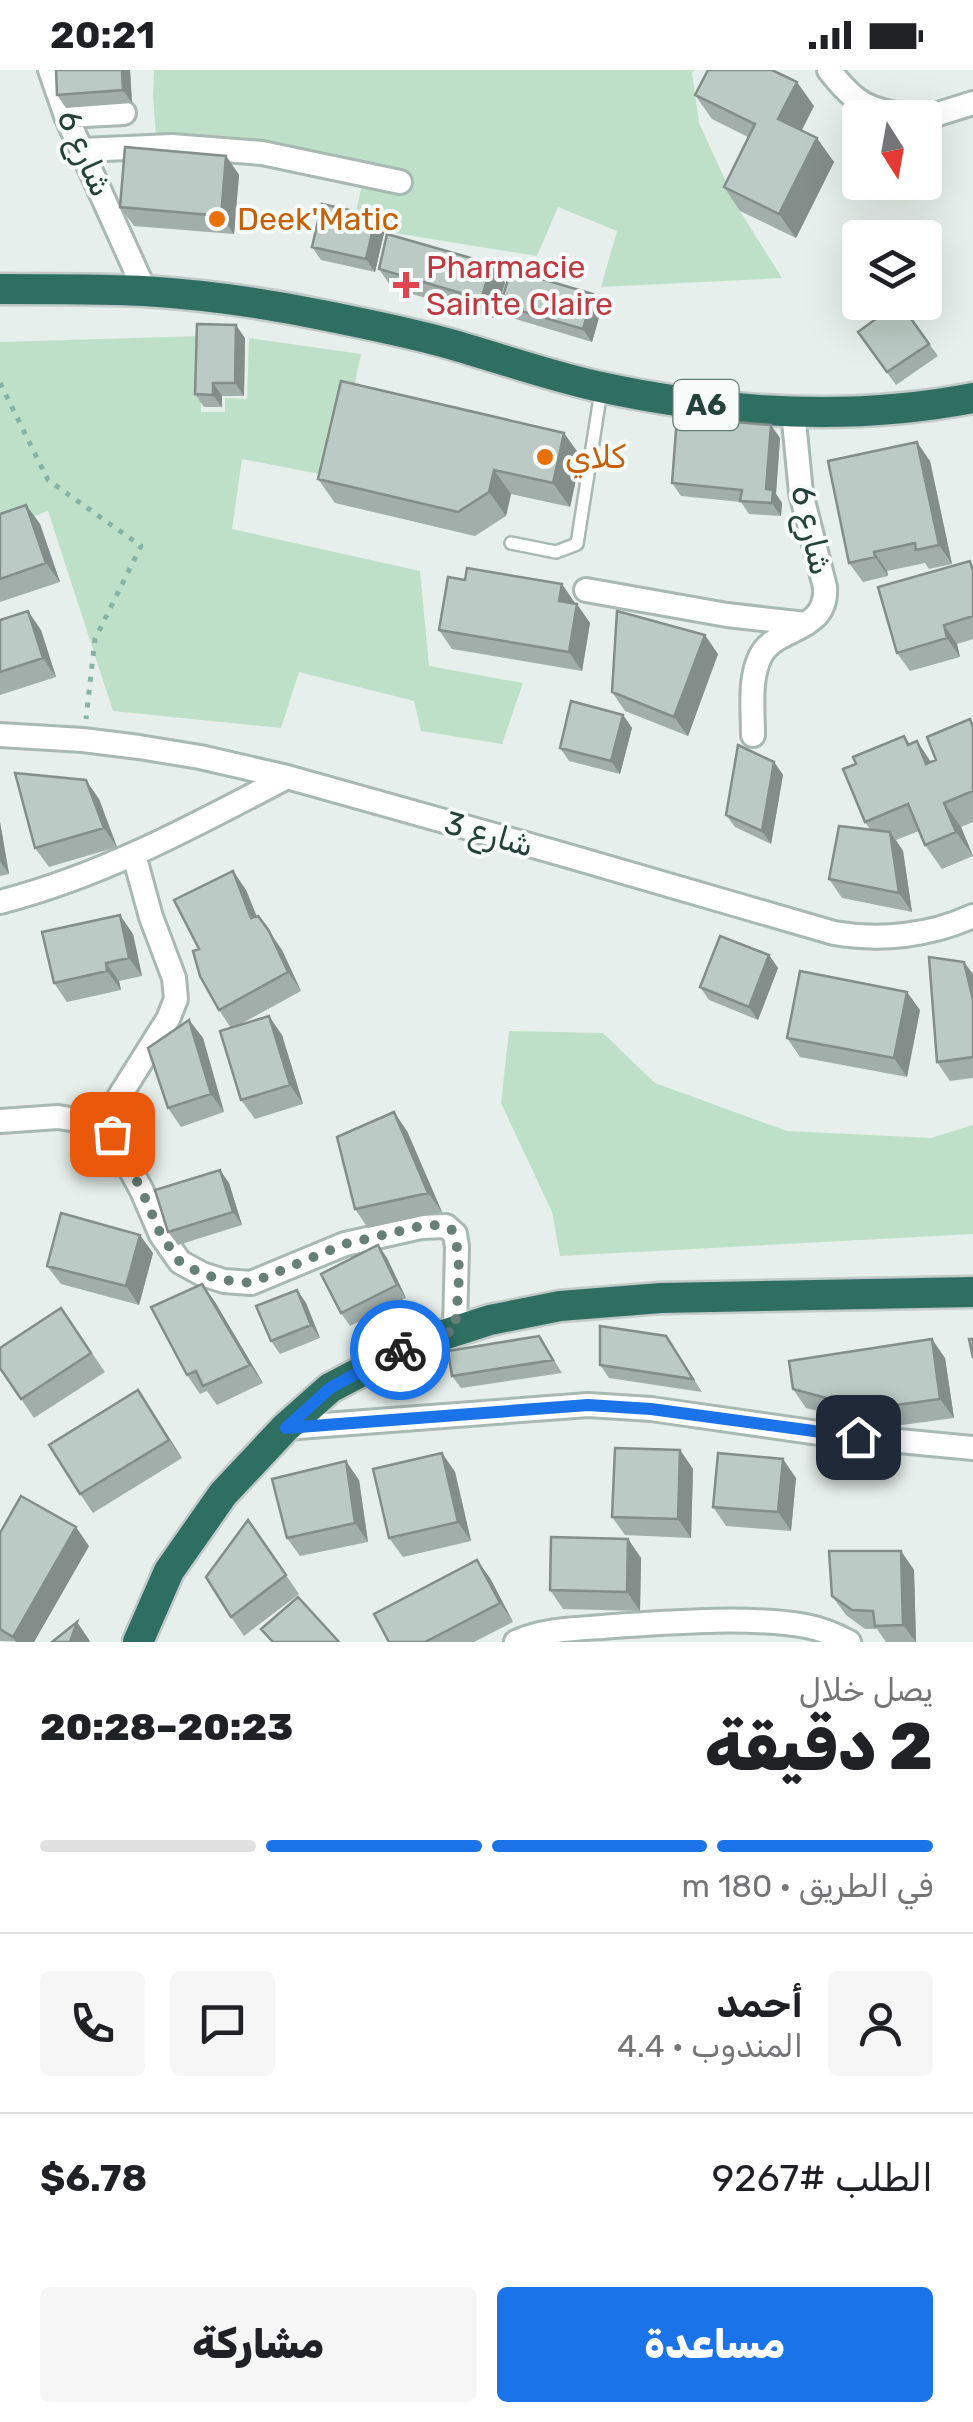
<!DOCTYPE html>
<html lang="ar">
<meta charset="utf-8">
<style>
:root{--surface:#fff;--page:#f6f6f6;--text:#202124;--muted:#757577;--line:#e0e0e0;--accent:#1a73e8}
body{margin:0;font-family:Rubik,Vazirmatn,sans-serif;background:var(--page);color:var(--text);direction:rtl;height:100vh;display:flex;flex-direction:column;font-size:38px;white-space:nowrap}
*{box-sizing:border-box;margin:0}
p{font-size:32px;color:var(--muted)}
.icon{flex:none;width:55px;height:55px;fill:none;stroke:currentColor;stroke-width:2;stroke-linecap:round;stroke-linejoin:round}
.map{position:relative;height:1572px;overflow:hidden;direction:ltr}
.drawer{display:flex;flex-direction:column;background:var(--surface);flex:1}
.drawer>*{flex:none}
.needle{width:65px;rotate:169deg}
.controls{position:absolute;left:842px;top:30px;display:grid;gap:20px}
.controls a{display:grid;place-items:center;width:100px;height:100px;border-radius:10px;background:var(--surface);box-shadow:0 10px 40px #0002;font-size:50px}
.pin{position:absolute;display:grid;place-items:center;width:85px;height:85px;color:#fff;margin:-42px;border-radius:20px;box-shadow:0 5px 15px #0006}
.courier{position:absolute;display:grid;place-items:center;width:100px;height:100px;margin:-50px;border:8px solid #1a73e8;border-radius:50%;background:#fff;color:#222;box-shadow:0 2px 12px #0007}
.overview em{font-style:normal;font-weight:800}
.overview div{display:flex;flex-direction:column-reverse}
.overview{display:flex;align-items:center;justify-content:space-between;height:170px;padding:0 40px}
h1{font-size:65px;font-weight:800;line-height:75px}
.bar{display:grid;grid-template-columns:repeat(4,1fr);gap:15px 10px;align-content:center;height:120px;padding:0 40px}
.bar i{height:12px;border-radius:8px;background:var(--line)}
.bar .selected{background:var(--accent)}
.bar p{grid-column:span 4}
.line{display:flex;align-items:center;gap:25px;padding:0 40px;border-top:2px solid var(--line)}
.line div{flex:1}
.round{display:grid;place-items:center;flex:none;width:105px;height:105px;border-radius:10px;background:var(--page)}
.action{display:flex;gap:20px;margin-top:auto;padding:20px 40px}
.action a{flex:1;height:115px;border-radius:10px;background:var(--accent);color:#fff;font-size:40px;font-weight:800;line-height:115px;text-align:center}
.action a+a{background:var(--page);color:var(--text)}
.status{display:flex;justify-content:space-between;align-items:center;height:70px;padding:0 50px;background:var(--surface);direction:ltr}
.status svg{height:28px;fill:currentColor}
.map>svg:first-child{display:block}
</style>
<div class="status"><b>20:21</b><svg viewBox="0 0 49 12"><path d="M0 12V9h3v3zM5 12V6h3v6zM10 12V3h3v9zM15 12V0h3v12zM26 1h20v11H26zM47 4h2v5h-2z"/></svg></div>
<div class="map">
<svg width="973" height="1572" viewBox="0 0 973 1572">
<rect width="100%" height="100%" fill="#e6efeb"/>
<path fill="#bfe0c8" d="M154 0H695L692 3 699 53 738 138 782 208 601 217 617 161 558 137 537 186 388 162V156L354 149 362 115 408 121 411 109 156 67 153 25Z
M201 266V342H225V328L247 329 249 268 361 284 335 407 242 389 232 459 420 501 429 596 523 613 502 674 421 661 414 631 299 602 281 658 113 641 48 441 0 459V272Z
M509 961 603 963 655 1013 787 1061 931 1068 973 1055V1164L560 1186 552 1142 501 1033Z"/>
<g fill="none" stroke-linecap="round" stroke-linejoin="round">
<g stroke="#a8b8b2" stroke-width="16">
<path id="lane" d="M511 473 556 482 577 474 601 321"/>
</g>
<g stroke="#a8b8b2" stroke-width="28">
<path id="street" d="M50 0 66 46 145 221
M829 0C859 39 870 39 916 48
M66 46 124 43
M925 48 973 33
M82 80 172 76 262 83 400 112
M586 520 727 545 806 554
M0 665 83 670 139 677 200 687 287 707 558 783 834 863C880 871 930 866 973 846
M753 665C753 640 749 610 760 587 775 555 828 564 825 517L801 423 793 341
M0 832C102 806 194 756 287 707
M0 1051 58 1047 102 1054 112 1065 142 1121 161 1165 180 1192 202 1204 224 1211 251 1213 345 1174 421 1157 446 1156 455 1164 457 1177 455 1260
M102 1054 168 949 176 929 174 908 151 847 134 785
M285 1358 588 1335 651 1339 826 1364 973 1378
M516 1572C546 1558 583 1559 614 1556 673 1552 749 1546 806 1556 822 1559 836 1565 849 1572"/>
</g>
<g stroke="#c2cac8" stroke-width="35">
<path id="highway" d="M0 219C48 219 96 219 144 221 207 225 271 234 332 247 371 255 412 263 450 274 499 288 547 305 596 316 719 343 849 352 973 328
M138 1572 169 1501 223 1424 285 1358 330 1318 412 1275 490 1250 560 1236 661 1228 973 1222"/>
</g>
<path stroke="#86b3a5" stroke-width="5" stroke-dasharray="5 8" stroke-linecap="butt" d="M0 313 48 410 141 476 95 569 86 649"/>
<use href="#lane" stroke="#fff" stroke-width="11"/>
<use href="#street" stroke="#fff" stroke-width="22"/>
<use href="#highway" stroke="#2f6f62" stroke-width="30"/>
</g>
<path fill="#a1aea9" d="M56 0H130L132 33 66 38 57 25Z
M695 25 814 36 802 60 834 92 796 168 740 141 724 117 748 67 712 49Z
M226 86 239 105 234 164 134 156 120 137Z
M385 159 375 202 321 190 312 177Z
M492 194 505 213 494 248 392 218 379 199Z
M593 224 602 237 592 272 509 247 500 235Z
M899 232 938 286 896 315 858 262Z
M245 268 244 326H222V337H204L195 324Z
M564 363 581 387 570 437 511 424 506 446 475 466 335 433 318 409Z
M780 368 776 424 782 433 781 446 749 444 741 432 681 426 672 413Z
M930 391 952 494 929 499 925 493 887 501 888 506 863 512 849 493Z
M26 435 40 454 60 512 0 532V444Z
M973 495V569L957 574 960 587 910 601 897 583Z
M575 534 590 553 582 601 452 579 439 560Z
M0 550 41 560 56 607 0 625Z
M718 584 688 666 625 641 612 622Z
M623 645 632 658 620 704 569 691 560 678Z
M970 649 973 654V752L961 757 973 786 942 799 925 775 919 761 896 770 903 781 912 842 842 828 829 809 870 759 865 752 856 694 904 666 910 674 931 692 936 690Z
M774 692 783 705 771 774 735 757 726 745Z
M99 729 117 777 49 797 35 778Z
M0 752 9 804 0 806Z
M233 801 246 820 257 847 282 880 301 921 239 955 282 965 303 1034 255 1049 241 1030 231 958 219 940 199 879Z
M133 864 142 906 119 911 121 920 67 932 54 913Z
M769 885 778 898 758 950 709 930 700 917Z
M973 904V1008L950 1011 937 992Z
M920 940 907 1007 800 987 787 968Z
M189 950 203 968 224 1042 181 1057 168 1038Z
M407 1061 442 1142 368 1158 355 1139Z
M220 1100 229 1113 242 1155 178 1175 168 1162Z
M378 1175 387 1188 406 1228 350 1256 341 1243Z
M153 1183 139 1235 61 1214 47 1196Z
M202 1214 215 1232 263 1313 217 1335 207 1321 200 1324 187 1305Z
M297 1220 306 1233 320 1268 280 1284 271 1271Z
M61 1238 105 1302 34 1348 0 1298Z
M539 1266 562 1303 461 1318 452 1306Z
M666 1266 702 1322 609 1308 600 1295Z
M945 1288 954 1348 880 1358 806 1338 793 1319Z
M138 1320 182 1388 93 1443 80 1424Z
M680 1380 693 1399 691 1468 625 1465 612 1447Z
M442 1383 455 1402 471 1471 403 1487 389 1468Z
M796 1408 791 1461 726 1456 713 1437Z
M359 1410 368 1472 300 1486 287 1468Z
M248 1450 299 1524 244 1566 231 1547Z
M0 1463 89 1476 34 1572 0 1571Z
M628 1469 641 1488 640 1541 563 1539 550 1520Z
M901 1481 914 1500 916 1572H886L877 1559H865L846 1545 832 1526Z
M490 1508 513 1552 474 1572H389Z"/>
<path fill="#838d89" d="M122 0H130L132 33 123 20Z
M797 12 814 36 795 73 778 49Z
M817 68 834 92 796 168 779 144Z
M226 86 239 105 234 164 221 146Z
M376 146 385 159 375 202 366 189Z
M492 194 505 213 494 248 481 229Z
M593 224 602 237 592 272 583 259Z
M236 255 245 268 244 326 235 313Z
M213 313 222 326V337L213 325Z
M771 355 780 368 776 424 782 433 781 446 772 433 766 419Z
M564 363 581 387 570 437 553 413Z
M917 372 930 391 952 494 939 475Z
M494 400 511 424 506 446 489 422Z
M26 435 40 454 60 512 46 493Z
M874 482 887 501 888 506 875 487Z
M562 514 575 533 559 531Z
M577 534 590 553 582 601 569 582Z
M28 541 41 560 56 607 43 588Z
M944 555 957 574 960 587 947 568Z
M705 565 718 584 688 666 674 647Z
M623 645 632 658 620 704 611 691Z
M917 671 933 695 926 694Z
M774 692 783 705 771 774 762 761Z
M86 710 99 729 117 777 104 758Z
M944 733 961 757 973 786 956 762Z
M0 752 9 804 0 791Z
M890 762 903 781 912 842 899 823Z
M233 801 246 820 265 867 251 848Z
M120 845 133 864 142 906 129 888Z
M269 861 282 880 301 921 288 902Z
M769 885 778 898 758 950 749 937Z
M964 892 973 904V930Z
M106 893 119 911 121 920 107 901Z
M907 922 920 940 907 1007 894 988Z
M269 946 282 965 303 1034 290 1015Z
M189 950 203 968 224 1042 211 1024Z
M394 1042 407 1061 442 1142 428 1123Z
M220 1100 229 1113 242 1155 233 1142Z
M140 1165 153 1183 139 1235 126 1216Z
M378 1175 387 1188 406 1228 397 1215Z
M202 1214 215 1232 263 1313 250 1295Z
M297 1220 306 1233 320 1268 311 1255Z
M932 1269 945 1288 954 1348 940 1329Z
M138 1320 151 1339 182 1388 169 1370Z
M680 1380 693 1399 691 1468 678 1449Z
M442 1383 455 1402 471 1471 458 1452Z
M783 1389 796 1408 791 1461 778 1442Z
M346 1391 359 1410 368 1472 355 1453Z
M76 1457 89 1476 34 1572H16L13 1567Z
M628 1469 641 1488 640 1541 627 1522Z
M901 1481 914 1500 916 1572 903 1555Z
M477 1490 490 1508 513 1552 500 1533Z
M77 1552 90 1571 89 1572H70Z"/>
<path fill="#bbcac4" stroke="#838d89" stroke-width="2.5" d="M56 0H122L123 20 57 25Z
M708 0H772L797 12 778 49 817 68 779 144 724 117 755 54 695 25Z
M125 77 226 86 221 146 120 137Z
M322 134 376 146 366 189 312 177Z
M387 164 492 194 481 229 379 199Z
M511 200 593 224 583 259 500 235Z
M899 232 929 274 887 302 858 262Z
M197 254 236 255 235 313H213V325L195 324Z
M341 311 564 363 553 413 494 400 489 422 458 442 318 409Z
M677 347 771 355 766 419 773 420 772 433 740 431 742 420 672 413Z
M917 372 939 475 916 480 915 473 874 482 875 487 849 493 828 391Z
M26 435 46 493 0 509V444Z
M970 491 973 501V546L944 555 947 568 897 583 878 517Z
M467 498 562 514 559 531 577 534 569 582 439 560 448 507 465 510Z
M28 541 43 588 0 602V550Z
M617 541 705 565 674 647 612 622Z
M571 631 623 645 611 691 560 678Z
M970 649 973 657V721L944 733 956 762 925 775 908 734 865 752 843 699 856 694 853 687 904 666 908 675 917 671 926 694 936 690 927 667Z
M738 675 774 692 762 761 726 745Z
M15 703 86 710 104 758 35 778Z
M839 756 890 762 899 823 829 809Z
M233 801 251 848 258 846 269 861 288 902 219 940 200 906 193 881 199 879 174 830Z
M120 845 129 888 106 893 107 901 54 913 42 862Z
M720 866 769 885 749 937 700 917Z
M929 887 964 892 973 930V987L937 992Z
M800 901 907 922 894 988 787 968Z
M269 946 290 1015 241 1030 220 961Z
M189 950 211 1024 168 1038 148 978Z
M394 1042 428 1123 355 1139 337 1067Z
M220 1100 233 1142 168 1162 155 1120Z
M61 1143 140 1165 126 1216 47 1196Z
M378 1175 397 1215 341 1243 321 1204Z
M202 1214 250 1295 203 1316 196 1301 187 1305 151 1237Z
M297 1220 311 1255 271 1271 256 1236Z
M61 1238 91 1283 21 1329 0 1298V1278Z
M600 1256 666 1266 693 1309 600 1295Z
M539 1266 553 1290 452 1306 448 1281Z
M932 1269 940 1329 867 1339 793 1319 789 1291Z
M969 1269H973V1288Z
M138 1320 169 1370 80 1424 49 1375Z
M615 1378 680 1380 678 1449 612 1447Z
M442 1383 458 1452 389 1468 373 1399Z
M718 1383 783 1389 778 1442 713 1437Z
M346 1391 355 1453 287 1468 272 1409Z
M21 1426 76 1457 13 1567 0 1559V1463Z
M248 1450 286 1505 231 1547 206 1507Z
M551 1467 628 1469 627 1522 550 1520Z
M829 1481H901L903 1555 875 1556 873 1541 852 1540 832 1526Z
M477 1490 500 1533 425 1572H389L374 1544Z
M298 1527 339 1572H273L261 1559Z
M77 1552 70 1572H52Z"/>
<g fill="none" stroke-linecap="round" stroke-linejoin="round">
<path stroke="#687f78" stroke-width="10" stroke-dasharray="0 18" d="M112 1064 142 1121 161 1165 180 1192 202 1204 224 1210 251 1213 345 1174 421 1156 441 1155 452 1160C464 1189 457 1229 455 1260L400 1280"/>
<path stroke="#1a73e8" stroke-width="12" d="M400 1280 330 1318 286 1358 588 1335 651 1339 858 1367"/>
</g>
<g fill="#e8710a" stroke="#f7fbf9" stroke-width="4">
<circle cx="217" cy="149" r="10"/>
<circle cx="545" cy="387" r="10"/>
</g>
<path fill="#e0444e" stroke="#f7fbf9" stroke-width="4" d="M401 200h10v10h10v10h-10v10h-10v-10h-10v-10h10z"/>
<g text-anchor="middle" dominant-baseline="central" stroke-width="8" stroke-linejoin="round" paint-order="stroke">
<rect fill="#f7fbf9" stroke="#637a73" stroke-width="2.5" x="673.5" y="310" width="65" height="50" rx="8"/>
<g font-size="30" font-weight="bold" fill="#24423a">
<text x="706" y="335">A6</text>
</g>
<g font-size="32" fill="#24423a" stroke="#f7fbf9">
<text transform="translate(85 83) rotate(66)">شارع 6</text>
<text transform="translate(812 460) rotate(77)">شارع 6</text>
<text transform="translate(489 764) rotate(16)">شارع 3</text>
</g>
<g font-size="32" fill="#c56008" stroke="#f7fbf9" text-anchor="start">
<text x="237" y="149">Deek'Matic</text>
<text x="565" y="387">كلاي</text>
</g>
<g font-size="32" fill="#be3a42" stroke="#f7fbf9" text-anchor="start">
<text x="426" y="197">Pharmacie<tspan x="426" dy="37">Sainte Claire</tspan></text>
</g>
</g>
</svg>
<div class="controls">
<a><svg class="needle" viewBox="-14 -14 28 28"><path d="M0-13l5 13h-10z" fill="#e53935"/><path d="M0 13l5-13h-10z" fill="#757577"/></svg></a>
<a><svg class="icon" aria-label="layers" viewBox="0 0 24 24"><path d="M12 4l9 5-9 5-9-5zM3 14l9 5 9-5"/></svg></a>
</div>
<div class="pin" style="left:112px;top:1064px;background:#ea580c"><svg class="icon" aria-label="bag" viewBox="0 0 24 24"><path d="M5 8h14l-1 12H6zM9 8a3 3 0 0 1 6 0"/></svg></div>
<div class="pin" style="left:858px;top:1367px;background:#1f2937"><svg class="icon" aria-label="home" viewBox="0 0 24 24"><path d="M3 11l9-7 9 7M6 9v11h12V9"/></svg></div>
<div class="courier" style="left:400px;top:1280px"><svg class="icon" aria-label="bike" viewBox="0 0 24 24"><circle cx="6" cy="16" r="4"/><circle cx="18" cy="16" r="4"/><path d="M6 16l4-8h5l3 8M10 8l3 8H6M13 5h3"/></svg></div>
</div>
<section class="drawer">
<div class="overview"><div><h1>2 دقيقة</h1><p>يصل خلال</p></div><em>20:23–20:28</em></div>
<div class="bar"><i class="selected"></i><i class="selected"></i><i class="selected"></i><i></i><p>في الطريق · 180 m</p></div>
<div class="line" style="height:180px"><a class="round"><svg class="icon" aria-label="person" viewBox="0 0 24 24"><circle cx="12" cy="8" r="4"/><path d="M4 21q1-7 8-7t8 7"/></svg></a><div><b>أحمد</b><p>المندوب · 4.4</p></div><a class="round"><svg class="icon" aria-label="chat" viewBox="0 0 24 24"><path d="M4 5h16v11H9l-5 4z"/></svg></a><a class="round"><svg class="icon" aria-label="phone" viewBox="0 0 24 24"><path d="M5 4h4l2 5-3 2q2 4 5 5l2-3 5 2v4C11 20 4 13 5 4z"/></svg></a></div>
<div class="line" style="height:130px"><div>الطلب #9267</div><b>$6.78</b></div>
<div class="action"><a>مساعدة</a><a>مشاركة</a></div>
</section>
